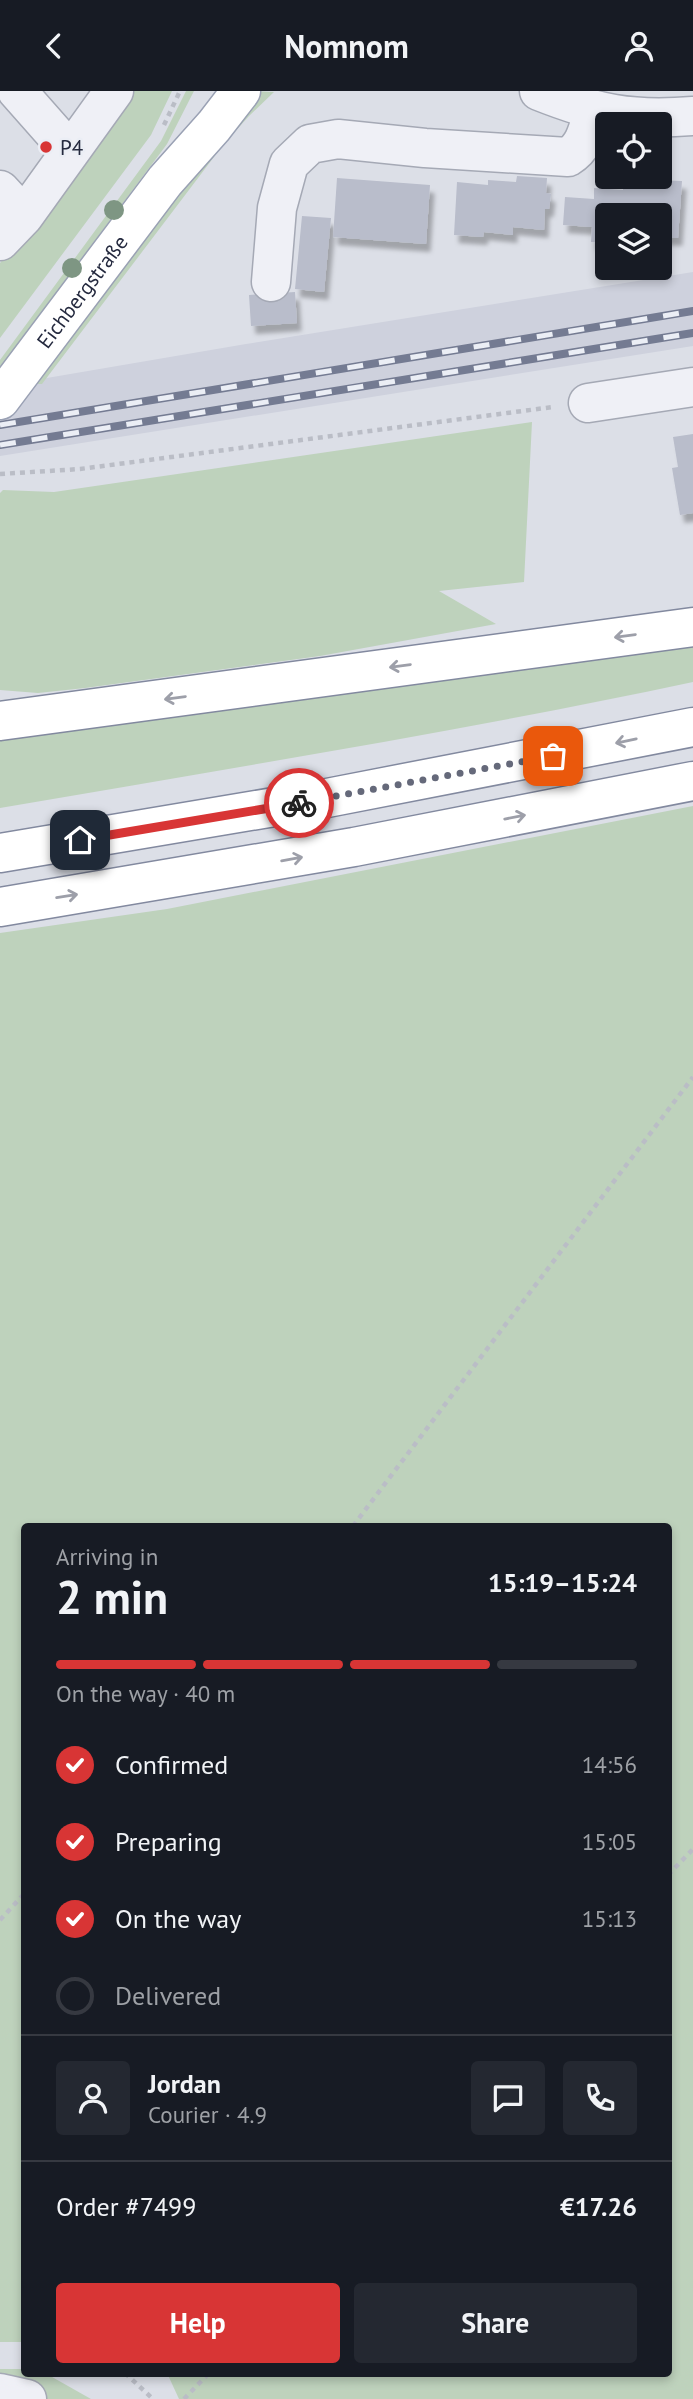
<!DOCTYPE html>
<meta charset="utf-8">
<style>
:root{--surface:#171b24;--page:#242831;--text:#f1f3f6;--muted:#9ea1a6;--line:#363941;--accent:#d83535}
body{margin:0;font-family:"PT Sans",sans-serif;background:var(--page);color:var(--text);height:100vh;display:flex;flex-direction:column;font-size:26px;white-space:nowrap}
*{box-sizing:border-box;margin:0}
p{font-size:23px;color:var(--muted)}
.icon{flex:none;width:38px;height:38px;fill:none;stroke:currentColor;stroke-width:2;stroke-linecap:round;stroke-linejoin:round}
.map{position:relative;flex:1;overflow:hidden}
.details{position:absolute;left:21px;top:1432px;width:651px;height:854px;display:flex;flex-direction:column;background:var(--surface);border-radius:7px;box-shadow:0 4px 10px #0003}
.details>*{flex:none}
.tools{position:absolute;left:595px;top:21px;display:grid;gap:14px}
.tools a{display:grid;place-items:center;width:77px;height:77px;border-radius:7px;background:var(--surface);box-shadow:0 4px 10px #0003;font-size:35px}
.pin{position:absolute;display:grid;place-items:center;width:60px;height:60px;color:#fff;margin:-30px;border-radius:14px;box-shadow:0 4px 10px #0006}
.courier{position:absolute;display:grid;place-items:center;width:70px;height:70px;margin:-35px;border:5px solid #d83535;border-radius:50%;background:#fff;color:#222;box-shadow:0 2px 9px #0007}
.head em{font-style:normal;font-weight:600}
.head div{display:flex;flex-direction:column-reverse}
.head{display:flex;align-items:center;justify-content:space-between;height:119px;padding:0 35px}
h1{font-size:46px;font-weight:600;line-height:52px}
.bar{display:grid;grid-template-columns:repeat(4,1fr);gap:10px 7px;align-content:center;height:84px;padding:0 35px}
.bar i{height:9px;border-radius:5px;background:var(--line)}
.bar .current{background:var(--accent)}
.bar p{grid-column:span 4}
.line{display:flex;align-items:center;gap:18px;padding:0 35px;border-top:2px solid var(--line)}
.line div{flex:1}
.round{display:grid;place-items:center;flex:none;width:74px;height:74px;border-radius:7px;background:var(--page)}
ol{padding:0 35px;list-style:none}
li{display:flex;align-items:center;gap:21px;height:77px}
li p{margin-inline-start:auto}
li .icon{padding:7px;border-radius:50%;background:var(--accent);color:#fff;stroke-width:4}
li:last-child{color:var(--muted)}
li i{width:38px;height:38px;border:4px solid var(--line);border-radius:50%}
.button{display:flex;gap:14px;margin-top:auto;padding:14px 35px}
.button a{flex:1;height:80px;border-radius:7px;background:var(--accent);color:#fff;font-size:28px;font-weight:600;line-height:80px;text-align:center}
.button a+a{background:var(--page);color:var(--text)}
header{display:flex;justify-content:space-between;align-items:center;height:91px;padding:0 35px;background:var(--surface);font-size:32px;font-weight:600}
.map>svg:first-child{display:block}
</style>
<header><svg class="icon" aria-label="back" viewBox="0 0 24 24"><path d="M15 5l-7 7 7 7"/></svg>Nomnom<svg class="icon" aria-label="person" viewBox="0 0 24 24"><circle cx="12" cy="8" r="4"/><path d="M4 21q1-7 8-7t8 7"/></svg></header>
<div class="map">
<svg width="693" height="2308" viewBox="0 0 693 2308">
<defs>
<filter id="shadow"><feDropShadow dx="4.5" dy="8" stdDeviation="2" flood-color="#0004"/></filter>
</defs>
<rect width="100%" height="100%" fill="#dcdfe7"/>
<path fill="#ced1dd" d="M693 181V255L0 365V295L246 253Z"/>
<path fill="#bed2bc" d="M134 0H172L151 44 0 247V172Z
M186 0H194L167 53 0 277V269L161 50Z
M254 0 274 1 249 25 223 54 42 293H37Z
M532 331 524 491 439 500 496 533 320 565 85 597 38 602 0 599V402L3 399 54 401Z
M693 546V591C463 640 231 677 0 717V639Z
M693 715V2308H179L167 2282H668V1435H24V2251H0V842L167 818Z
M0 2278H24V2282H45L91 2308H0Z"/>
<path fill="#b9bdcb" filter="url(#shadow)" d="M517 85 547 87 546 102 551 103 549 118H545L544 139 513 136V144L484 141 483 146 454 144 457 91 488 94V89L516 91Z
M337 87 430 94 426 153 333 146Z
M651 89 682 90 678 147 660 146V124H607V152L591 151 592 136 563 134 565 106 594 108V97L623 99V94L651 95Z
M302 125 331 127 324 201 295 198Z
M295 201 297 232 251 235 249 204Z
M693 343V422L680 424 672 377 678 376 673 346Z"/>
<g fill="none" stroke-linecap="round" stroke-linejoin="round">
<g stroke="#a5a9b5" stroke-width="41">
<path id="minor" d="M17 0 70 60
M539 0C597 23 630 30 693 25
M0 99 24 125
M0 150 24 125 114 0
M271 191 277 117 289 73 310 53 338 48 425 57 568 66C585 56 588 38 593 20
M588 312 693 296
M0 2302 27 2308"/>
</g>
<g stroke="#9aa1b4" stroke-width="41">
<g id="major">
<path id="s1" d="M0 309 165 90 214 35 241 0"/>
</g>
</g>
<g stroke="#82899f" stroke-width="41">
<path id="highway" d="M0 630 693 536
M0 762 322 708 693 636
M0 816 354 756 693 690"/>
</g>
<path stroke="#babdc6" stroke-width="4.5" stroke-dasharray="5 5" stroke-linecap="butt" d="M164 34 180 0
M0 383 80 378 553 316
M353 1435 693 986
M668 1784 693 1758
M0 1829 24 1803
M125 2282 153 2308
M184 2308 209 2282"/>
<use href="#minor" stroke="#eff0f6" stroke-width="38"/>
<use href="#major" stroke="#fff" stroke-width="38"/>
<use href="#highway" stroke="#fff" stroke-width="38"/>
<g stroke="#747b92" stroke-width="8">
<path id="rail" d="M0 334 693 220
M0 354 693 242"/>
</g>
<use href="#rail" stroke="#ebeef5" stroke-width="5" stroke-dasharray="16" stroke-linecap="butt"/>
</g>
<g fill="#7e9683">
<circle cx="114" cy="119" r="10"/>
<circle cx="72" cy="177" r="10"/>
</g>
<defs><path id="oneway-shaft" d="M-6 0H5M1.5-3L5.5 0L1.5 3" fill="none" stroke-width="1.6" stroke-linecap="round" stroke-linejoin="round" transform="scale(1.75)"/></defs>
<g stroke="#9d9fa9">
<use href="#oneway-shaft" transform="translate(625 545) rotate(172)"/>
<use href="#oneway-shaft" transform="translate(400 575) rotate(172)"/>
<use href="#oneway-shaft" transform="translate(175 607) rotate(172)"/>
<use href="#oneway-shaft" transform="translate(626 650) rotate(168)"/>
<use href="#oneway-shaft" transform="translate(515 726) rotate(-11)"/>
<use href="#oneway-shaft" transform="translate(292 768) rotate(-10)"/>
<use href="#oneway-shaft" transform="translate(67 805) rotate(-9)"/>
</g>
<g fill="none" stroke-linecap="round" stroke-linejoin="round">
<path stroke="#65697a" stroke-width="7" stroke-dasharray="0 12.6" d="M299 712 553 665"/>
<path stroke="#d83535" stroke-width="9" d="M80 749 299 712"/>
</g>
<circle fill="#d83535" stroke="#ebeef5" stroke-width="2.5" cx="46" cy="56" r="7"/>
<g text-anchor="middle" dominant-baseline="central" stroke-width="5" stroke-linejoin="round" paint-order="stroke">
<g font-size="21" fill="#252a3f" stroke="#ebeef5" text-anchor="start">
<text x="60" y="56">P4</text>
</g>
<g font-size="21" fill="#252a3f" stroke="#ebeef5">
<text stroke="none"><textPath href="#s1" startOffset="136">Eichbergstraße</textPath></text>
</g>
</g>
</svg>
<div class="tools">
<a><svg class="icon" aria-label="locate" viewBox="0 0 24 24"><circle cx="12" cy="12" r="6"/><path d="M12 2v4M12 18v4M2 12h4M18 12h4"/></svg></a>
<a><svg class="icon" aria-label="layers" viewBox="0 0 24 24"><path d="M12 4l9 5-9 5-9-5zM3 14l9 5 9-5"/></svg></a>
</div>
<div class="pin" style="left:553px;top:665px;background:#ea580c"><svg class="icon" aria-label="bag" viewBox="0 0 24 24"><path d="M5 8h14l-1 12H6zM9 8a3 3 0 0 1 6 0"/></svg></div>
<div class="pin" style="left:80px;top:749px;background:#1f2937"><svg class="icon" aria-label="home" viewBox="0 0 24 24"><path d="M3 11l9-7 9 7M6 9v11h12V9"/></svg></div>
<div class="courier" style="left:299px;top:712px"><svg class="icon" aria-label="bike" viewBox="0 0 24 24"><circle cx="6" cy="16" r="4"/><circle cx="18" cy="16" r="4"/><path d="M6 16l4-8h5l3 8M10 8l3 8H6M13 5h3"/></svg></div>
<section class="details">
<div class="head"><div><h1>2 min</h1><p>Arriving in</p></div><em>15:19–15:24</em></div>
<div class="bar"><i class="current"></i><i class="current"></i><i class="current"></i><i></i><p>On the way · 40 m</p></div>
<ol>
<li><svg class="icon" aria-label="check" viewBox="0 0 24 24"><path d="M5 12l5 5 9-10"/></svg>Confirmed<p>14:56</p></li>
<li><svg class="icon" aria-label="check" viewBox="0 0 24 24"><path d="M5 12l5 5 9-10"/></svg>Preparing<p>15:05</p></li>
<li><svg class="icon" aria-label="check" viewBox="0 0 24 24"><path d="M5 12l5 5 9-10"/></svg>On the way<p>15:13</p></li>
<li><i></i>Delivered</li>
</ol>
<div class="line" style="height:126px"><a class="round"><svg class="icon" aria-label="person" viewBox="0 0 24 24"><circle cx="12" cy="8" r="4"/><path d="M4 21q1-7 8-7t8 7"/></svg></a><div><b>Jordan</b><p>Courier · 4.9</p></div><a class="round"><svg class="icon" aria-label="chat" viewBox="0 0 24 24"><path d="M4 5h16v11H9l-5 4z"/></svg></a><a class="round"><svg class="icon" aria-label="phone" viewBox="0 0 24 24"><path d="M5 4h4l2 5-3 2q2 4 5 5l2-3 5 2v4C11 20 4 13 5 4z"/></svg></a></div>
<div class="line" style="height:91px"><div>Order #7499</div><b>€17.26</b></div>
<div class="button"><a>Help</a><a>Share</a></div>
</section>
</div>
